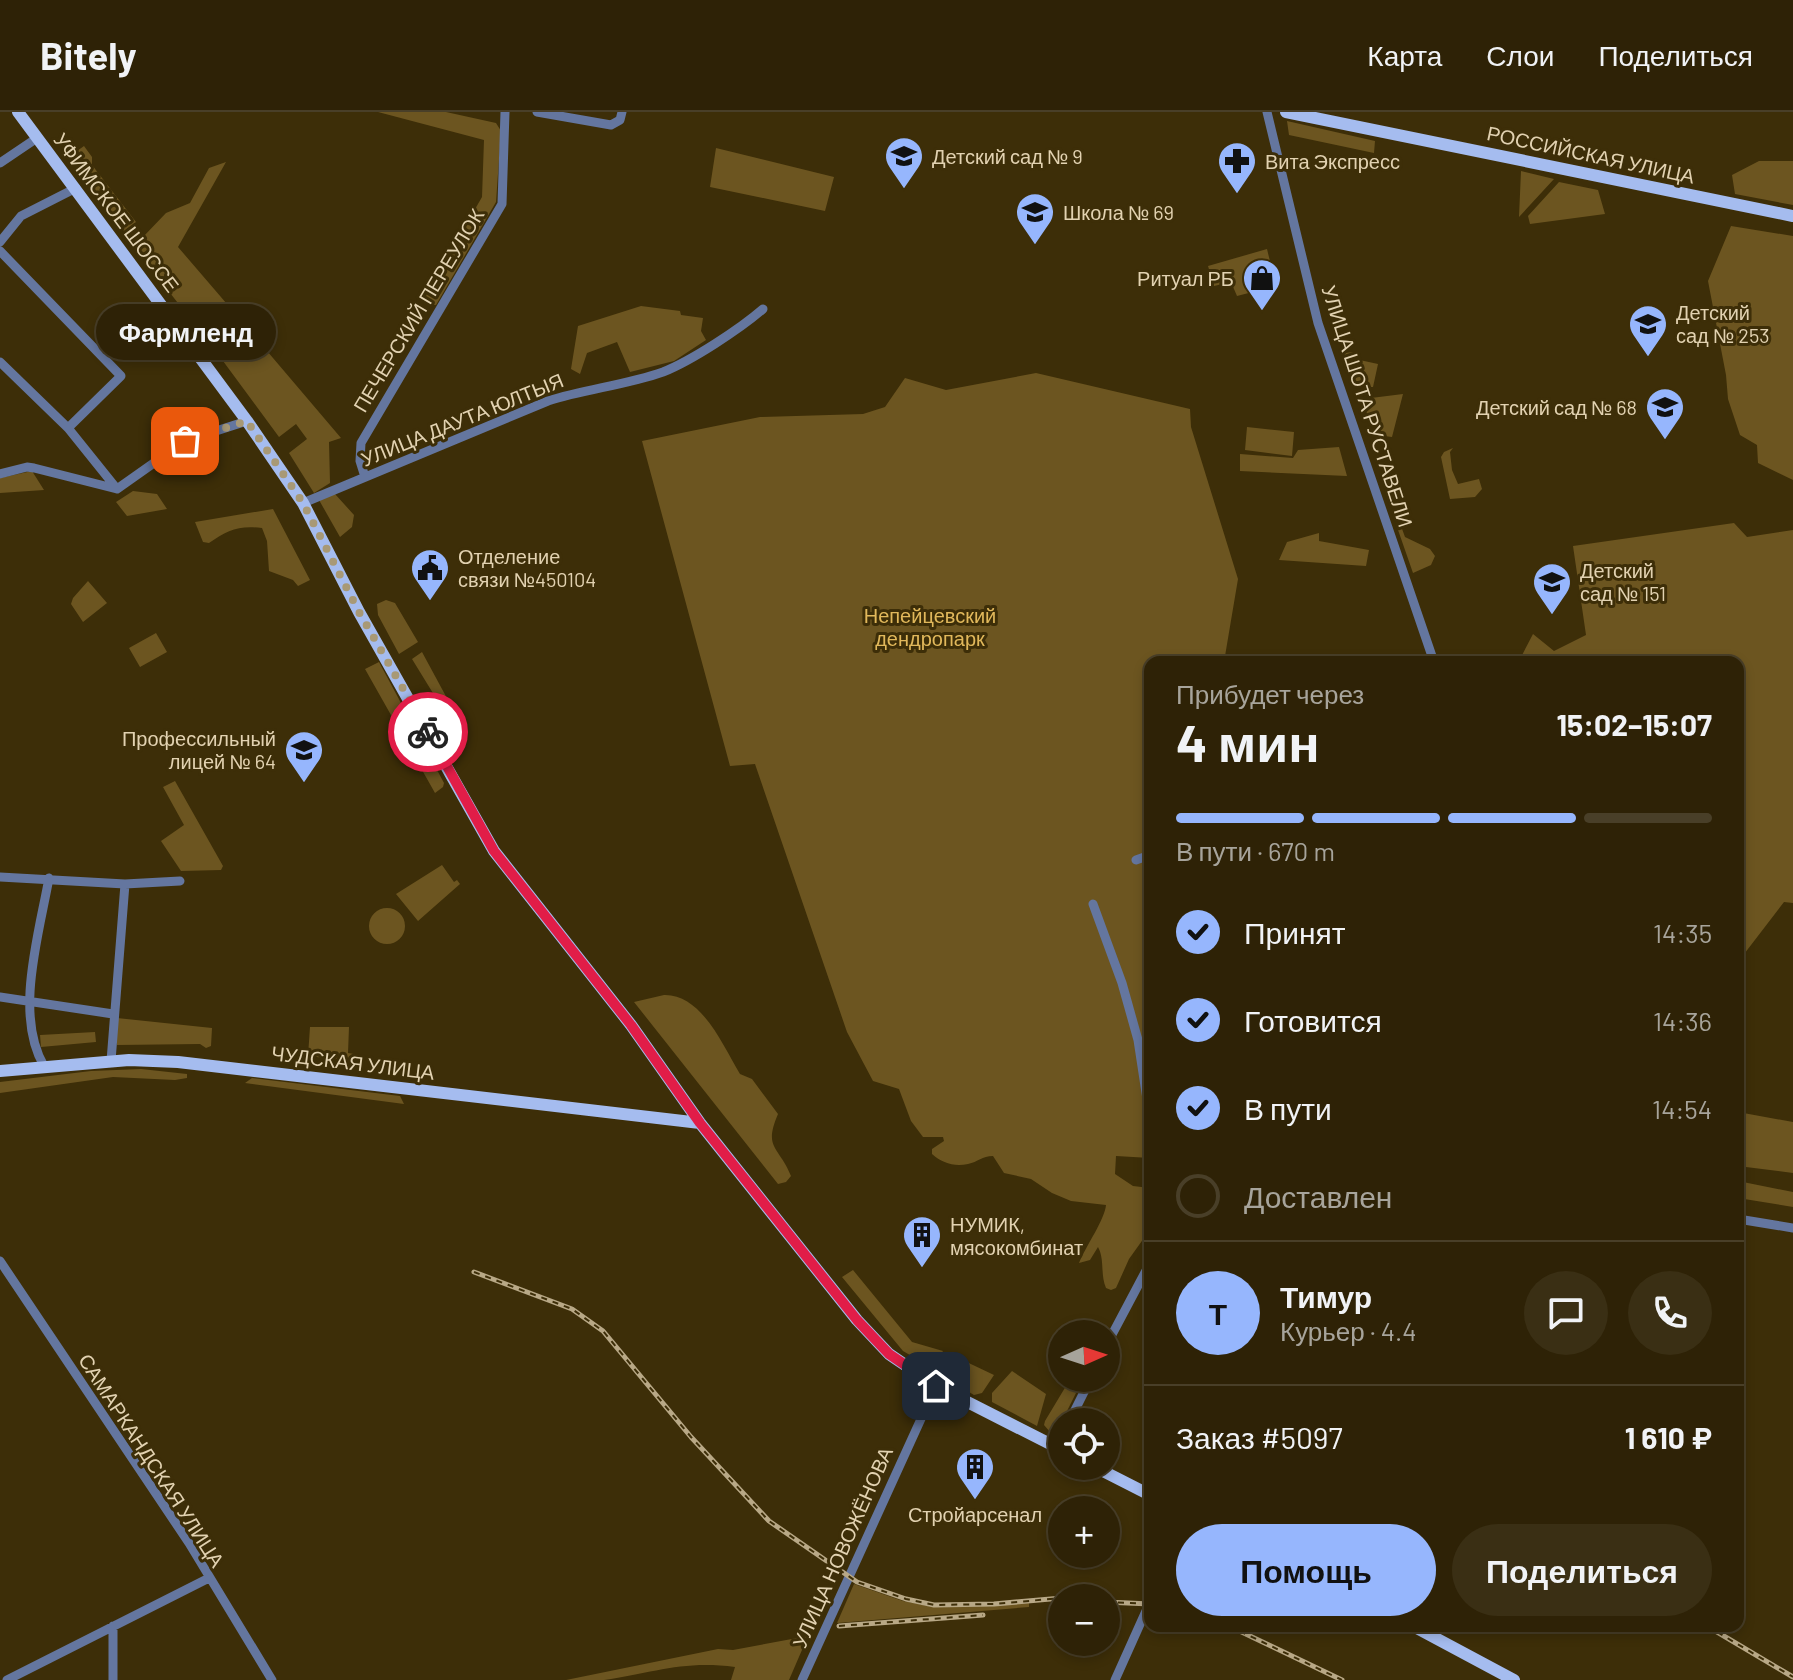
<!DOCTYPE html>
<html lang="ru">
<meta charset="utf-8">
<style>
:root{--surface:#2e2206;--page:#3a2f14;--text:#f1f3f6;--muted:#a7a49b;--line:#493f28;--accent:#96b6fd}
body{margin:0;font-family:Barlow,sans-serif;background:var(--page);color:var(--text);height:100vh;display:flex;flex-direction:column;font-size:30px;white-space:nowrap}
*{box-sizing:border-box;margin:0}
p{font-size:26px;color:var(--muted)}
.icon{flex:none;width:44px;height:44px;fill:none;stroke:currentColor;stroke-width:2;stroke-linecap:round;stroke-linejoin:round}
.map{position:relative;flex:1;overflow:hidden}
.details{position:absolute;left:1144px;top:544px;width:600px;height:976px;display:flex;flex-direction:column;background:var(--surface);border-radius:16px;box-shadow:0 4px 12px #0003,0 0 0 2px var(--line)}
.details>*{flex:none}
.needle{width:52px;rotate:87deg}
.fabs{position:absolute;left:1048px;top:1208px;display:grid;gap:16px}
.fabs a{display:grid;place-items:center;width:72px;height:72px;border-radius:50%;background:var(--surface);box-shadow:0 4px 12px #0003,0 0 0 2px var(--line);font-size:40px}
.pin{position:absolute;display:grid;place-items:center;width:68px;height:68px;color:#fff;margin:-34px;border-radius:16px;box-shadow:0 4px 12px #0006}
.courier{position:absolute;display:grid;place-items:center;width:80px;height:80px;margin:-40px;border:6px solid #e11d48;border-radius:50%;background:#fff;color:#222;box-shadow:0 2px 10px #0007}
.bubble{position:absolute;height:56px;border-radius:28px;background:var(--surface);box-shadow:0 4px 12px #0003,0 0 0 2px var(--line);font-size:26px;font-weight:700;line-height:56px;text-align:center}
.overview em{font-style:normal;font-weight:700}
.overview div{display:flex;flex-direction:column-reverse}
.overview{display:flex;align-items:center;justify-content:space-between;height:136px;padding:0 32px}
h1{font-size:52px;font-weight:700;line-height:60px}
.bar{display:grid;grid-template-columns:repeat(4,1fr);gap:12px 8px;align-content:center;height:96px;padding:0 32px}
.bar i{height:10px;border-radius:6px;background:var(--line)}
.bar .active{background:var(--accent)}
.bar p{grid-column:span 4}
.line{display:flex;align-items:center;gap:20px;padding:0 32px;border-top:2px solid var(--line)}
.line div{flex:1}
.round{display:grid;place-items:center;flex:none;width:84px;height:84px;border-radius:42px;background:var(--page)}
ol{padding:0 32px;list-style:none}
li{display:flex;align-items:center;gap:24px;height:88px}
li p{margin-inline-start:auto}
li .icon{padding:8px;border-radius:50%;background:var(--accent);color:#111;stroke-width:4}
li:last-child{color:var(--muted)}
li i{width:44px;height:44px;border:4px solid var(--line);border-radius:50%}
.cta{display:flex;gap:16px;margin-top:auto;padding:16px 32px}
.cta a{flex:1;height:92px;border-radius:48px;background:var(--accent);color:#111;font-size:32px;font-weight:700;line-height:92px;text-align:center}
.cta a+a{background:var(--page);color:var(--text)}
header{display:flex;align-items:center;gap:48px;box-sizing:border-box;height:112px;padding:0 40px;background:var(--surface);border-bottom:2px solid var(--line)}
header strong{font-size:38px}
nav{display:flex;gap:44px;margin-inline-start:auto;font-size:28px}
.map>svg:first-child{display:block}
</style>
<header>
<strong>Bitely</strong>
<nav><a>Карта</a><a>Слои</a><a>Поделиться</a></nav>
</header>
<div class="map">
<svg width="1793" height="1568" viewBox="0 0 1793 1568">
<rect width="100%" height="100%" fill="#3d2e08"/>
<path fill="#6c5520" d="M378 0H446L496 11 501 19 496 90 436 193 424 192 427 181 482 85 484 28Z
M1287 9 1375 29 1374 41 1289 23Z
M84 34 92 45V53L136 110 124 119 70 44Z
M716 36 834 65 825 99 710 75Z
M1759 49H1793V93L1735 82 1732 63Z
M226 50 178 135 251 220 219 244 129 128 133 122 143 125 166 101 190 91 209 56Z
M1521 59 1554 67 1519 105Z
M1559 70 1598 78 1605 102 1530 112 1528 104Z
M1731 114 1793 124V368L1758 351 1757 333 1740 323 1728 287 1726 263 1708 169Z
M1267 137 1276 174 1237 184 1231 170 1214 174 1208 154Z
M641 194 680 199 681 203 703 206 701 219 706 228 674 249 630 260 617 230 587 241 580 262 571 257 578 214Z
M256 226 341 326 329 330 330 371 314 381 289 341 307 327 296 312 279 325 223 249Z
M1355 240V247L1378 252 1373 275H1356L1344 241Z
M1036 261 1190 297 1191 315 1238 467 1224 550H1150V1046L1116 1044 1115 1062 1133 1074 1150 1076V1128L1144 1126 1129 1147 1116 1176 1111 1178 1106 1176C1100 1162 1105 1148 1098 1135L1090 1148 1079 1151C1086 1134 1105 1107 1106 1093L1071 1089 1052 1081 1031 1067 1004 1061 993 1044C982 1044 978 1050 968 1052 954 1055 942 1051 932 1042V1037L944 1029 943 1025H923L911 1009 899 977 873 969 847 920 755 652 730 654 642 329 760 305 863 302 885 295 905 266 946 278Z
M1403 282 1392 325 1377 323 1374 309H1369L1363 287Z
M1247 315 1294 320 1292 344 1245 338Z
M1339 335 1347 364 1240 359V342L1293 346 1298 338Z
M1453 336 1450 340 1452 358 1458 372 1479 367 1482 377 1475 385 1450 387 1441 345 1444 340Z
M32 359 44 378 0 381V366Z
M133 379 157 382 167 397 127 404 116 390Z
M335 382 354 403 352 415 340 425 319 388Z
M273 397 310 468 298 474 293 468 269 459 267 429 262 416C239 413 227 418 209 431L203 430 195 410Z
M1734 411 1747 425 1793 418V791L1784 790 1738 850V550L1519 549 1533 522 1554 539 1586 523 1573 434Z
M1401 414 1405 425 1430 437 1435 444 1431 453 1413 461 1397 415Z
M1319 421V429L1369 438 1366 454 1279 448 1287 430Z
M88 469 107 491 83 510 71 492 73 486Z
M386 488 395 491 418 530 399 542 378 503 377 492Z
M156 521 167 540 140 555 129 536Z
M422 540 462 614 458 616 447 604 412 547Z
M379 550 444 671 443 675 435 681 365 557Z
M175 669 223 754 221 758 181 759 161 729 184 713 163 675Z
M442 753 454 770 457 768 460 772 418 809 396 782Z
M369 814a18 18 0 1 1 36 0a18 18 0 1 1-36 0Z
M664 883C702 882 723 934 740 962L752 967 778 1002C763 1037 779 1034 791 1064L786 1070 778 1072 634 890Z
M117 906 212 916 211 934 206 936 200 932 117 933Z
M310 915H349L348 941 360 943V950L308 944Z
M95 920 96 930 41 935 40 923Z
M141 957 187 962V966L175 968 113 965 0 981V970L91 959Z
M252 966 400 984 404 992 245 971Z
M1738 1000 1793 1010V1061L1738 1054Z
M1738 1069 1793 1080V1095L1738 1086Z
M853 1158 912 1230 943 1239 932 1256 903 1239 842 1165Z
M954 1244 994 1263 982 1281 974 1283 947 1267 945 1259Z
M1012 1259 1046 1282 1037 1314 992 1290V1281Z
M1063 1266 1083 1267 1058 1317 1050 1320 1044 1313 1045 1309 1066 1274Z
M854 1472 903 1489 933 1495 1029 1491V1495L837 1511Z
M808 1524 789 1568H731L735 1555C683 1548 653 1561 604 1568 592 1568 579 1568 566 1568L718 1537 733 1538Z"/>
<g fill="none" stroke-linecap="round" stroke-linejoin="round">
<path stroke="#64769f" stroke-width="9" d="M537 0 611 13 620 8 622 0
M1267 0 1318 211 1434 550
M0 51 37 26
M0 130 21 104 76 76
M0 139 121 264 68 316
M0 250 68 316 117 377
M0 362 27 355 34 356 117 377 185 329 247 309
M365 365 360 349 361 331 502 92 505 0
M303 391 548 289C586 277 626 273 663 260 691 249 740 217 763 197
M1136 748 1150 743
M0 765 125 772 180 769
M1093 792 1122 871 1138 928 1150 1007
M0 885 113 902
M111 949 125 772
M44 954C14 903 39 822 49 766
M1738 1107 1793 1116
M0 1149 189 1431 272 1568
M1106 1234 1150 1151
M1069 1310 1091 1266
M7 1568 209 1466
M113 1568V1514
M802 1568 936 1274
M1115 1568 1150 1490"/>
<path stroke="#a5bcef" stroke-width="12" d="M18 0 247 309 303 391 359 500 494 739 631 913 700 1011 857 1208 889 1242 936 1274 1062 1338
M1286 0 1793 104
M0 959 129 948 178 950 700 1011
M1093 1354 1150 1383
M1413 1514 1514 1568"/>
<g stroke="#b8a886" stroke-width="5">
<path id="rail" d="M474 1160 572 1197 603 1219 691 1325 769 1409 857 1470 906 1487 934 1493 994 1492 1062 1486
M1063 1486H1096
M1106 1490 1150 1492
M839 1514 983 1503
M1229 1514 1342 1568
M1707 1514 1793 1565"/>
</g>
<use href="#rail" stroke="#3d2e08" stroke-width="2" stroke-dasharray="6" stroke-linecap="butt"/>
</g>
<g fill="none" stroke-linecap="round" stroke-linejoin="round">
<path stroke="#a89976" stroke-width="8" stroke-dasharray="0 14.4" d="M185 329 247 309 303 391 359 500 428 620"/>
<path stroke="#e11d48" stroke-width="10" d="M428 620 494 739 631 913 700 1011 857 1208 889 1242 936 1274"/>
</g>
<defs>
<g id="school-pin" transform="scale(2)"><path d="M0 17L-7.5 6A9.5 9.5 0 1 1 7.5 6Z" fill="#96b6fd" stroke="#3d2e08"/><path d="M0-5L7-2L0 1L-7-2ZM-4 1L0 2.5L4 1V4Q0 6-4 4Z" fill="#111"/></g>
<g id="pharmacy-pin" transform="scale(2)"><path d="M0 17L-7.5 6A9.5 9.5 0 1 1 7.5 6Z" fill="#96b6fd" stroke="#3d2e08"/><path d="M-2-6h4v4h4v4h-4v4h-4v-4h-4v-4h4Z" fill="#111"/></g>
<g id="shop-pin" transform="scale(2)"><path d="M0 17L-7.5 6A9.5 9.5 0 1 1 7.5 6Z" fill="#96b6fd" stroke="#3d2e08"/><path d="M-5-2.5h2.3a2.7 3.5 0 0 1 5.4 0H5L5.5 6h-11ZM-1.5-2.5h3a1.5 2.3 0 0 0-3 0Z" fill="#111"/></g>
<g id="civic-pin" transform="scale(2)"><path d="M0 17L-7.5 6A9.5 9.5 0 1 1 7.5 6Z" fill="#96b6fd" stroke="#3d2e08"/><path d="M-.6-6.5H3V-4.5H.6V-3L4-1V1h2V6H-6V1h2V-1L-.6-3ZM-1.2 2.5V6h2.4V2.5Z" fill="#111"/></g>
<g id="university-pin" transform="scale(2)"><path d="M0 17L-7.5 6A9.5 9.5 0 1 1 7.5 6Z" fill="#96b6fd" stroke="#3d2e08"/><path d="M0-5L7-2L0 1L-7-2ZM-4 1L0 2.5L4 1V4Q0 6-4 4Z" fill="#111"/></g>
<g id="building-pin" transform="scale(2)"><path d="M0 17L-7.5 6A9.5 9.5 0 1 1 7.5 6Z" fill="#96b6fd" stroke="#3d2e08"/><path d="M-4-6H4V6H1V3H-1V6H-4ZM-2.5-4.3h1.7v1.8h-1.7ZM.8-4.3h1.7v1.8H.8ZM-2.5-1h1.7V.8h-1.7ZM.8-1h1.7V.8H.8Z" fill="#111"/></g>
</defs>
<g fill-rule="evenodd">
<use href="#school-pin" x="904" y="44"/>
<use href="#pharmacy-pin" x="1237" y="49"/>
<use href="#school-pin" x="1035" y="100"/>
<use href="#shop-pin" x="1262" y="166"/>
<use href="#school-pin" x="1648" y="212"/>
<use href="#school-pin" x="1665" y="295"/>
<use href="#civic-pin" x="430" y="456"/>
<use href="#school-pin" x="1552" y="470"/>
<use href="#university-pin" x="304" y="638"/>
<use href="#building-pin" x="922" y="1123"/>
<use href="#building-pin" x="975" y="1355"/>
</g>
<g text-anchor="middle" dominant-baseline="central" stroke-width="6" stroke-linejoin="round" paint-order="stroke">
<g font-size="20" fill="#e2d2b1" stroke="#3d2e08">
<text transform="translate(1591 42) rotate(12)">РОССИЙСКАЯ УЛИЦА</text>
<text transform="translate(117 100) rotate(53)">УФИМСКОЕ ШОССЕ</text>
<text transform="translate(418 198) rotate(-59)">ПЕЧЕРСКИЙ ПЕРЕУЛОК</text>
<text transform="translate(1368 294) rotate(72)">УЛИЦА ШОТА РУСТАВЕЛИ</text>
<text transform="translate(462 307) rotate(-22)">УЛИЦА ДАУТА ЮЛТЫЯ</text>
<text transform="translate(353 950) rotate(7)">ЧУДСКАЯ УЛИЦА</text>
<text transform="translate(152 1348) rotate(57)">САМАРКАНДСКАЯ УЛИЦА</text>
<text transform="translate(842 1435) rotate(-66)">УЛИЦА НОВОЖЁНОВА</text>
</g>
<g font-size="20" fill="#e2d2b1" stroke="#3d2e08" text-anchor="start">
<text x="932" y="44">Детский сад № 9</text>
<text x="1265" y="49">Вита Экспресс</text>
<text x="1063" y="100">Школа № 69</text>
<text x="1234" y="166" text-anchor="end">Ритуал РБ</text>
<text x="1676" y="200">Детский<tspan x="1676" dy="23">сад № 253</tspan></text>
<text x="1637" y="295" text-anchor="end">Детский сад № 68</text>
<text x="458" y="444">Отделение<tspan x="458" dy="23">связи №450104</tspan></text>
<text x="1580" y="458">Детский<tspan x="1580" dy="23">сад № 151</tspan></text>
<text x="276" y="626" text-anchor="end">Профессильный<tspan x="276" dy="23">лицей № 64</tspan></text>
<text x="950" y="1112">НУМИК,<tspan x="950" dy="23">мясокомбинат</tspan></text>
<text x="975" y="1402" text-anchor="middle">Стройарсенал</text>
</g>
<g font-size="20" fill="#e1b85b" stroke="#3d2e08">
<text x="930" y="503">Непейцевский<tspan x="930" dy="23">дендропарк</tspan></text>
</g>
</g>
</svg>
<div class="fabs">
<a><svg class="needle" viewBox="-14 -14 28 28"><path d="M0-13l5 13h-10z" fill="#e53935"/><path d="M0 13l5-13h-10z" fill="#a7a49b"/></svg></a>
<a><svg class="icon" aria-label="locate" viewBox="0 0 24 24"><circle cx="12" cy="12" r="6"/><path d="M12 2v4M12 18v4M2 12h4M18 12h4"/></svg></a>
<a>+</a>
<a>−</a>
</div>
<div class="pin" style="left:185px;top:329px;background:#ea580c"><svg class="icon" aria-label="bag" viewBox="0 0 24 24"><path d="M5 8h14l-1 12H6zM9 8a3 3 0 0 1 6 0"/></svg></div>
<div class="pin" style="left:936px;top:1274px;background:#1f2937"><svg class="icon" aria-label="home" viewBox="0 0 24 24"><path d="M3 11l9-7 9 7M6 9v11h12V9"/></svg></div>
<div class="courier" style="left:428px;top:620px"><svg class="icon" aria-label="bike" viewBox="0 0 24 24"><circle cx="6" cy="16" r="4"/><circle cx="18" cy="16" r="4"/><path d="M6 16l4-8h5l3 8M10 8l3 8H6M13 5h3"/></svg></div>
<div class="bubble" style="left:96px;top:192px;width:180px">Фармленд</div>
<section class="details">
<div class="overview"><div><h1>4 мин</h1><p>Прибудет через</p></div><em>15:02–15:07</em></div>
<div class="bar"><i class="active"></i><i class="active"></i><i class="active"></i><i></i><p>В пути · 670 m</p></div>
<ol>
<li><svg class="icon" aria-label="check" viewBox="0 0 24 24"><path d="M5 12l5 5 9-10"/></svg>Принят<p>14:35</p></li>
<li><svg class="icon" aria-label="check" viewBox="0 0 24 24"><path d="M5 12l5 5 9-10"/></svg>Готовится<p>14:36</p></li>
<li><svg class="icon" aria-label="check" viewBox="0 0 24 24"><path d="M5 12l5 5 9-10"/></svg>В пути<p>14:54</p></li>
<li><i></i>Доставлен</li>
</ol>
<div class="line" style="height:144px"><b class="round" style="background:var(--accent);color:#111">Т</b><div><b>Тимур</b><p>Курьер · 4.4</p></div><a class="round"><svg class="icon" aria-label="chat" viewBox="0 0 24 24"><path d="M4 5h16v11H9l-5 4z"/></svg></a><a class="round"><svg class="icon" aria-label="phone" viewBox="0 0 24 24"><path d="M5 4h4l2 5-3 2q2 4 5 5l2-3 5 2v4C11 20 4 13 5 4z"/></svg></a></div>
<div class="line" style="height:104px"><div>Заказ #5097</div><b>1 610 ₽</b></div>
<div class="cta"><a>Помощь</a><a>Поделиться</a></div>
</section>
</div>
